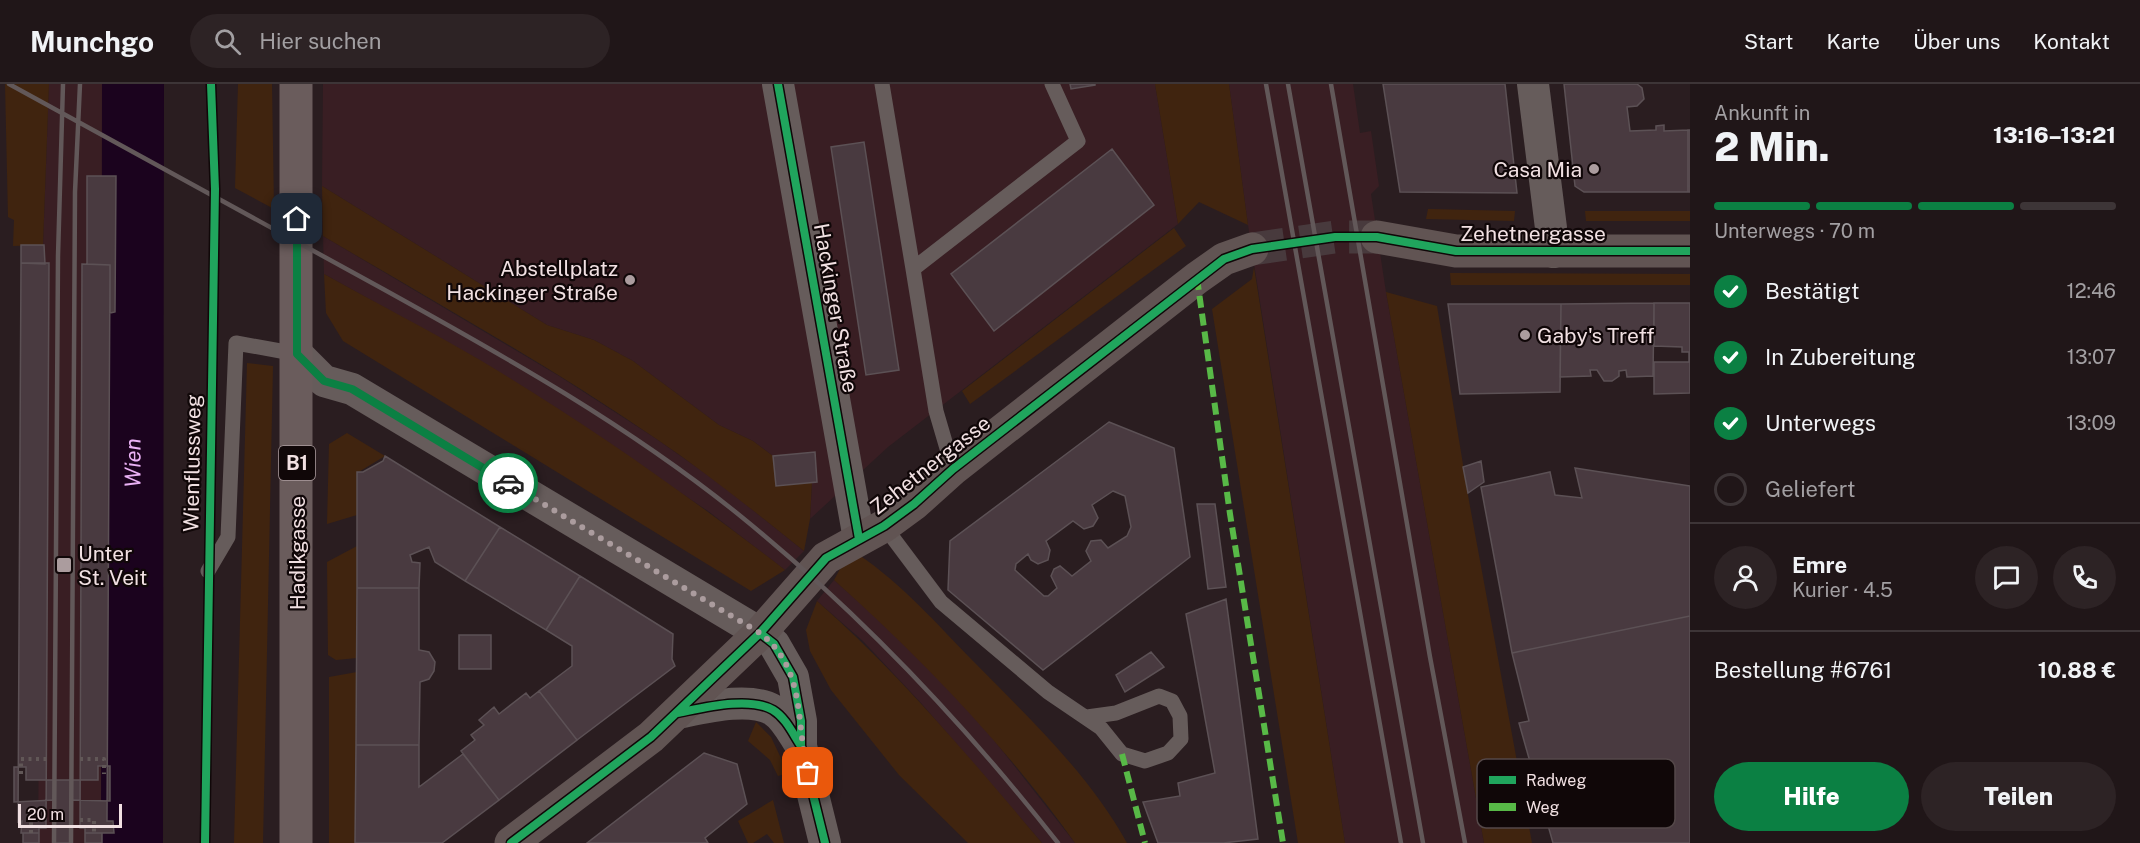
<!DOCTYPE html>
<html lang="de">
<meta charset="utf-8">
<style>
:root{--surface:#201618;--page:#2d2325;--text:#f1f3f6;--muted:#a29fa2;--line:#3d3537;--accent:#0b8043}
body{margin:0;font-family:"Public Sans",sans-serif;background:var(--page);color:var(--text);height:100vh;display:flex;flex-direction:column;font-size:22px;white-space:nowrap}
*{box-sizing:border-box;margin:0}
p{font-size:20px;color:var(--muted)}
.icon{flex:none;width:33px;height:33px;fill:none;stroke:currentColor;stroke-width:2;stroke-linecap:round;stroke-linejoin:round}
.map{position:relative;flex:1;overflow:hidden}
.details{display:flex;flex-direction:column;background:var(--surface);width:450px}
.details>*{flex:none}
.scale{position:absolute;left:18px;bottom:15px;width:104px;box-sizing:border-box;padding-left:6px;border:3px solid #f1e0e2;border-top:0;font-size:16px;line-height:21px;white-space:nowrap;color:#f1e0e2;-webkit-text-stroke:4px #100708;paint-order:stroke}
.pin{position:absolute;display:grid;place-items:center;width:51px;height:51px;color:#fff;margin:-26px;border-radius:12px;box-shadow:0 3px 9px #0006}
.courier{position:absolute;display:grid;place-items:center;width:60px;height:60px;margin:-30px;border:4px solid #0b8043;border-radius:50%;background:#fff;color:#222;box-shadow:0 2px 8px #0007}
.overview em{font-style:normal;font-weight:800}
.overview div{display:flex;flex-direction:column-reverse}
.overview{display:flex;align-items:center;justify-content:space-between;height:102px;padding:0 24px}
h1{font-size:39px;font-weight:800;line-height:45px}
.bar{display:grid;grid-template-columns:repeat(4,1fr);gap:9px 6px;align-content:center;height:72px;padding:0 24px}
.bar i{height:8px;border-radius:4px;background:var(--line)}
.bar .active{background:var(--accent)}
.bar p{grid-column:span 4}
.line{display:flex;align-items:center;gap:15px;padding:0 24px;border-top:2px solid var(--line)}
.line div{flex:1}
.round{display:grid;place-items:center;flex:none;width:63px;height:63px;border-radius:32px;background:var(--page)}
ol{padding:0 24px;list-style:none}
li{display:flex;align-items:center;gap:18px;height:66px}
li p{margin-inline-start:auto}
li .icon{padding:6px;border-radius:50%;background:var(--accent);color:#fff;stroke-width:4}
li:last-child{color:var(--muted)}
li i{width:33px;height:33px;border:3px solid var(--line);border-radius:50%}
.primary-button{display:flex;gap:12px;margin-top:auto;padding:12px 24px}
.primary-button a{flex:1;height:69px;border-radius:36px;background:var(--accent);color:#fff;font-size:24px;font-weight:800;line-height:69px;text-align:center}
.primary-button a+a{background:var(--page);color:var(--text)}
header{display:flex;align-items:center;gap:36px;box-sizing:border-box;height:84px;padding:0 30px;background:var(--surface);border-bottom:2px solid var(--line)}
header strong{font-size:28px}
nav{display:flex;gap:33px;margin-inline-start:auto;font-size:21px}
.search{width:420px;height:54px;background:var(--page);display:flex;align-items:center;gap:15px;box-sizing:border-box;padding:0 21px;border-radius:33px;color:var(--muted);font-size:22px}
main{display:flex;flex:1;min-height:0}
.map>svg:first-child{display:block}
</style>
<header>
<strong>Munchgo</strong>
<div class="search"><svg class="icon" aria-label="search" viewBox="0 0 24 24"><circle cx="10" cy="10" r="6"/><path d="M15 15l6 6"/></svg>Hier suchen</div>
<nav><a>Start</a><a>Karte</a><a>Über uns</a><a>Kontakt</a></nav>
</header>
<main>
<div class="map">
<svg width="1690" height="759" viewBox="0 0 1690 759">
<rect width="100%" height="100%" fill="#2a1d20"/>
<path fill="#391e23" d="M49 0H109L107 759H38L43 161Z
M323 0H1155L1178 140 888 363 810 435 812 399 776 402 773 372 753 357 719 341 633 277 594 256 547 241 322 102Z
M1229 0H1353L1360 49 1371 47 1379 102 1371 110 1386 208 1484 759H1345L1248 141Z
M323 152 559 292 655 354 719 399 804 467 785 486 708 427 479 276 324 190Z
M834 496 903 557 979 637 1075 759H1042L921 619 863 557 817 517Z"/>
<path fill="#40240f" d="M5 0H49L43 161 13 162 14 136 8 133Z
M238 0H272L274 125 235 104Z
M1155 0H1229L1248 141 1199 118 1178 140Z
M322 102 547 241 594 256 633 277 719 341 753 357 773 372 776 402 812 398 810 435 804 467C755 428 707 389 655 354 548 281 435 218 323 152Z
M1428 125H1429L1515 127 1514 137 1426 135Z
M1585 127H1690V137H1586Z
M1174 144 1186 162 970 320 962 307Z
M1254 183 1345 759H1298L1212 225 1252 195Z
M1450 189 1690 190V201H1451Z
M324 190C376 219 429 246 480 276 586 339 688 411 785 486L751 507 343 257 326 229Z
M1386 208 1437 222 1469 417 1532 759H1484Z
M247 279 273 282 263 759H234Z
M347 349 385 372 357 389V431L327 440 329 360Z
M357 462V574L336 576 328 571 327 478Z
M859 471C902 500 937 540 973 577 1028 633 1089 690 1127 759H1075C1005 661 923 576 834 496L840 485Z
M817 517C900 590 971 675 1042 759H968L899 691 831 606 810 567 806 546Z
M357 588 355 759H329V593Z
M756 638 771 653 788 689 778 692 770 676 748 657Z
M773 716 784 759H774L767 750 753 759H748L738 737Z"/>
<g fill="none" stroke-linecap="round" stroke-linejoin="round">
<path stroke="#1b031e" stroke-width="62" id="s1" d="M132 759 133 0"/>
</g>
<path fill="#493a40" stroke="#5c5155" stroke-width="1.5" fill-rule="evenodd" d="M1070 0H1095V1L1071 5Z
M1383 0H1505L1517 109 1400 108Z
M1564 0H1637L1642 4 1644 15 1637 22 1627 23 1630 47 1656 46V42L1664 41V47L1688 46V108H1584L1575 102Z
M1688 46H1690V108H1688Z
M864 58 899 286 866 291 831 63Z
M1112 65 1154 121 994 247 951 190Z
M87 92H116L115 228 110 229V181L87 180Z
M21 161H44L45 180 21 179Z
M21 179H49L46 744H39V749H21L22 737 18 738Z
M82 180 110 181 107 737H113L114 749H85V744H80Z
M1654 219 1653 292 1627 293 1626 286 1619 287V292L1612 297H1604L1597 286H1590L1591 292 1560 293 1561 220Z
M1654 219H1690V309L1654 310V278H1689V268H1682V263L1654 262Z
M1448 220H1561L1560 308 1460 310Z
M1109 338 1174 364 1190 473 1043 586 948 506 950 457ZM1113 407 1125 412 1131 443 1127 452 1108 464 1101 456 1091 457 1086 467 1091 477 1072 492 1060 482 1054 485 1051 492 1057 504 1048 512H1044L1015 486 1016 480 1028 470 1031 476 1038 480 1048 476 1050 466 1046 457 1073 437 1084 445 1093 442 1098 434 1092 421Z
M815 368 817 398 776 402 773 372Z
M385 372 500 443 465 497 435 478 429 463 410 471 412 478 420 479 419 504H357V388H363L383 377Z
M1481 377 1484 398 1468 409 1463 383Z
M1575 384 1690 402V532L1512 569 1481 403 1550 388 1555 411 1582 414Z
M1197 420H1215L1226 503 1208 505Z
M500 443 580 492 546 546 465 497Z
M580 492 673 550 672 575 675 582 577 656 539 607 572 582V562L546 546Z
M357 504H419V566L429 568 435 578 434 587 429 595 420 598 419 661H356Z
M1226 515 1258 755 1223 759H1158L1143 718 1180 712 1178 699 1215 689 1186 530Z
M1690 532V759H1553L1519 639 1529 637 1512 569Z
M459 551H491V585H459Z
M1151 568 1164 583 1125 608 1116 591Z
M539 607 577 656 499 716 461 667 475 656 471 651 484 641 479 636 494 623 499 630 526 609 530 614Z
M356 661H419V703L463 670 499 716 442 759H355Z
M704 669 737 680 747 720 705 754 708 759H587Z
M98 682H110V717L71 716V759H54V716L14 718V683H26V696H98Z
M23 749H39V759H23Z
M85 749H102V759H85Z"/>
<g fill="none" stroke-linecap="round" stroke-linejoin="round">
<path stroke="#483a3d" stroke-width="33" stroke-dasharray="33 16" stroke-linecap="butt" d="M1252 165 1335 153H1377"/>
<path stroke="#615757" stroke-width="4" stroke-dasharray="3 4.5" stroke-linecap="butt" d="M80 675H104V690
M21 690V675H47
M80 736H94V749
M31 749V735H46"/>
<path stroke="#665c5b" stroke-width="15" d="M882 0 913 185
M953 385 936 327 913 185 1078 57 1052 0
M884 442 941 518 1048 608 1101 644 1122 670 1145 677 1168 669 1181 655 1180 632 1172 617 1159 612 1116 629 1087 633
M208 487 228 453 236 259 297 270"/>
<path stroke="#665c5b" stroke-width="32" d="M778 0 859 455
M1533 0 1554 168
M297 270 324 297 352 305 760 549 774 560 793 593 801 637V662L825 759
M677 629C703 624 749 612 773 626 786 634 793 650 801 662"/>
<path stroke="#615453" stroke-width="33" d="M1377 153 1456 167H1690
M511 759 651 653 760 549 826 474 884 442 914 420 953 385 1197 194 1224 175 1252 165"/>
<path stroke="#6a5c5c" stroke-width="33" d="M296 759V0"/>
<path stroke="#625859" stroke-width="4.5" d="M9 0C134 68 259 136 383 205 506 273 629 342 738 430 858 527 963 638 1058 759
M1266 0 1401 759
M1288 0 1423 759
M1331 0 1430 573 1465 759
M54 759 58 172 63 0
M71 759 75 108 80 0"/>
<path stroke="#58b947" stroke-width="6" stroke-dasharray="12 6" stroke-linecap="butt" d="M1197 194 1230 430 1283 759
M1122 670 1145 759"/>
<g stroke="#100708" stroke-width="11">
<path id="cycleway" d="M778 0 859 455
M760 549 774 560 793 593 801 637V662L825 759
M677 629C703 624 749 612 773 626 786 634 793 650 801 662
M205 759 215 105 211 0
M511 759 651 653 760 549 826 474 884 442 914 420 953 385 1224 175 1252 165 1335 153H1377L1456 167H1690"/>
</g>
<use href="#cycleway" stroke="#20a55d" stroke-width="8"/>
</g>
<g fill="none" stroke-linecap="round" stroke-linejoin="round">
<path stroke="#ab9c9e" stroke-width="6" stroke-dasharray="0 10.8" d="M508 399 760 549C807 586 795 638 808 689"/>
<path stroke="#0b8043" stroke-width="8" d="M297 135V270L324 297 352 305 508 399"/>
</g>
<g fill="#ab9c9e" stroke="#100708" stroke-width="2">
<circle cx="1594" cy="85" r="6"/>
<circle cx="630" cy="196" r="6"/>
<circle cx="1525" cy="251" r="6"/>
<rect x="56" y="473" width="16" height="16" rx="3"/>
</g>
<g text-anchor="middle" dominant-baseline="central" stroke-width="4.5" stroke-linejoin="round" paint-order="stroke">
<rect fill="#100708" stroke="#ae9fa1" stroke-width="1.5" x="279" y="362" width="36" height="34" rx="4.5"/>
<g font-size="20" font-weight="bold" fill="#f1e0e2">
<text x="297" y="379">B1</text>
</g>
<g font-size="21" fill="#f1e0e2" stroke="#100708" text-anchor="end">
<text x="1582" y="85">Casa Mia</text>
<text x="618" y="184">Abstellplatz<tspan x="618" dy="24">Hackinger Straße</tspan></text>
<text x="1537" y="251" text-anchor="start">Gaby's Treff</text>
<text x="78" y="469" text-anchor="start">Unter<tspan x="78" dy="24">St. Veit</tspan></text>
</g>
<g font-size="21" fill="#f1e0e2" stroke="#100708">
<text x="1533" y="149">Zehetnergasse</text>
<text transform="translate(836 224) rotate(80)">Hackinger Straße</text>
<text transform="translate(192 379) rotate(-89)">Wienflussweg</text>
<text transform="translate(930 381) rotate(-38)">Zehetnergasse</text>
<text transform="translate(297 469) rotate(-90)">Hadikgasse</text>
</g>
<g font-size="22" font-style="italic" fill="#ebb2f6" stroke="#100708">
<text stroke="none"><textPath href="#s1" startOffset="380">Wien</textPath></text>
</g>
</g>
<rect x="1477" y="675" width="198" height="69" rx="9" fill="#100708" stroke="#544849" stroke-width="1.5"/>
<rect x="1489" y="692" width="27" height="8" fill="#20a55d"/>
<rect x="1489" y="719" width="27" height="8" fill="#58b947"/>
<g font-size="16" fill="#f1e0e2">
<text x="1526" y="702">Radweg</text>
<text x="1526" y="729">Weg</text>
</g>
</svg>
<div class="scale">20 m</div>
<div class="pin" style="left:808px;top:689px;background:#ea580c"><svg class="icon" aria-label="bag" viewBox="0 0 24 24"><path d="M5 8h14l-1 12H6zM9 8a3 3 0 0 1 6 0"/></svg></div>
<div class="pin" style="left:297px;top:135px;background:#1f2937"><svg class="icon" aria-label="home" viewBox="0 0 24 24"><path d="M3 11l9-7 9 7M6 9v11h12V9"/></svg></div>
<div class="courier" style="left:508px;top:399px"><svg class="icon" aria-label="car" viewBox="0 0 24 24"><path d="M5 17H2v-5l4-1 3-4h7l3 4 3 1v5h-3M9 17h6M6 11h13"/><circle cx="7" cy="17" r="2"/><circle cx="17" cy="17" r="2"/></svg></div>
</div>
<section class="details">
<div class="overview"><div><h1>2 Min.</h1><p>Ankunft in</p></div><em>13:16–13:21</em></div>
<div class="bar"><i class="active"></i><i class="active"></i><i class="active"></i><i></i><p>Unterwegs · 70 m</p></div>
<ol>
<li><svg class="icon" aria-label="check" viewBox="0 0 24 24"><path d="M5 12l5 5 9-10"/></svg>Bestätigt<p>12:46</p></li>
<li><svg class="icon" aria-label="check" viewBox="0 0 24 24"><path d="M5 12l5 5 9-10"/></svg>In Zubereitung<p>13:07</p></li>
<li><svg class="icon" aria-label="check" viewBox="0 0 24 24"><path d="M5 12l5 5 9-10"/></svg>Unterwegs<p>13:09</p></li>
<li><i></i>Geliefert</li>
</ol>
<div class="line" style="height:108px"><a class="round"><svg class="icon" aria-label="person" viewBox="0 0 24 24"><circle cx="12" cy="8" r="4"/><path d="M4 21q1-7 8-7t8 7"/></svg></a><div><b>Emre</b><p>Kurier · 4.5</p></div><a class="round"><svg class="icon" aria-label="chat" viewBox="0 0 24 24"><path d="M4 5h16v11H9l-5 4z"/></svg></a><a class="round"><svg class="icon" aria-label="phone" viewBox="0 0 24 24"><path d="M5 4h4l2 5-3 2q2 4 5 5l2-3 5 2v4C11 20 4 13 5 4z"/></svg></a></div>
<div class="line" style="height:78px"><div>Bestellung #6761</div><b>10.88 €</b></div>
<div class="primary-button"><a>Hilfe</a><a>Teilen</a></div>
</section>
</main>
